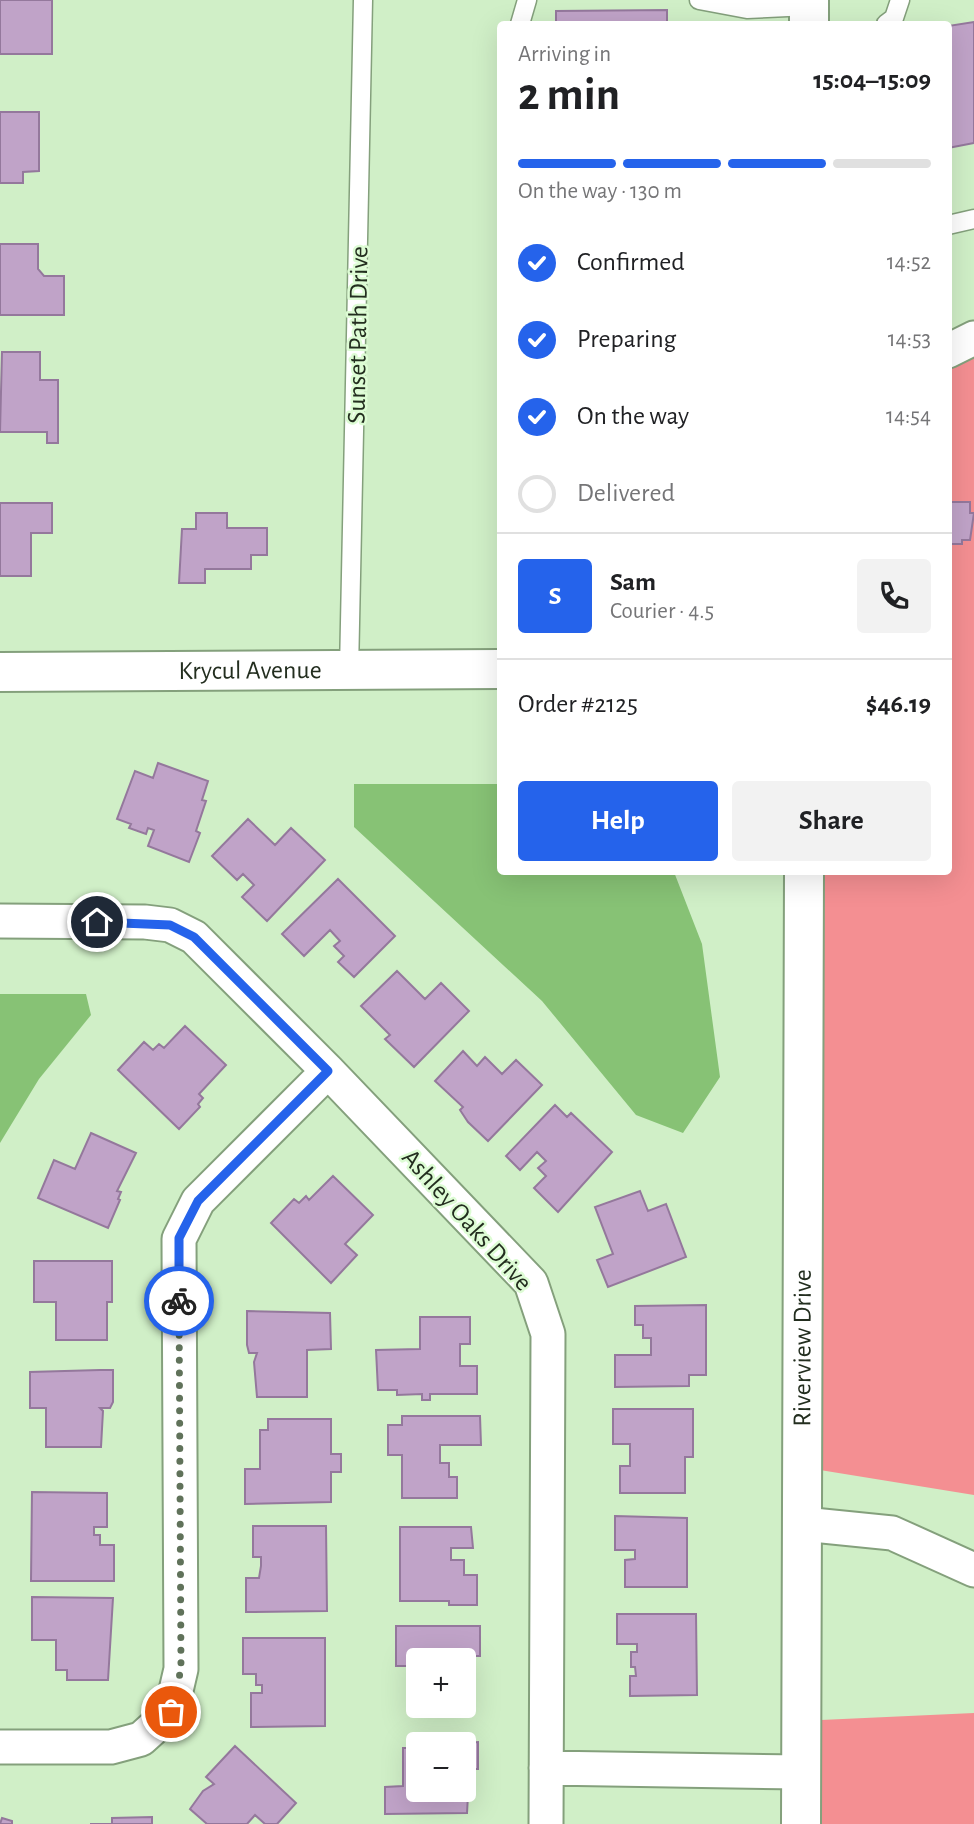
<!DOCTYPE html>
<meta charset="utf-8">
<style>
:root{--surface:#fff;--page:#f2f2f2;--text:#202124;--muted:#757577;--line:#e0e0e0;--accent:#2563eb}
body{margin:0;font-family:"Alegreya Sans",sans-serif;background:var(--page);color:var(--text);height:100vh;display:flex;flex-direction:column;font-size:26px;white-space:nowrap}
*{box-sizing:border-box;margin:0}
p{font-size:23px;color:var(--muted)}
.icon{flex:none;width:38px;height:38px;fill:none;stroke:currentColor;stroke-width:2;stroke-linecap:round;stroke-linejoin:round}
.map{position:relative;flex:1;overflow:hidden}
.sheet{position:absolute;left:497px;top:21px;width:455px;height:854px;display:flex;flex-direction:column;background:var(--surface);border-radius:7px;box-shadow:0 7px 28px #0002}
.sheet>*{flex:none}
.controls{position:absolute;left:406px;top:1648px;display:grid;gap:14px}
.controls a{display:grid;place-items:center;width:70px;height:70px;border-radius:7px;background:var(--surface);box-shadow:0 7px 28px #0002;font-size:35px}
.pin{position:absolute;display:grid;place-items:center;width:60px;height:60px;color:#fff;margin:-30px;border:4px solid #fff;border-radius:50%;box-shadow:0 2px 7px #0007}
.courier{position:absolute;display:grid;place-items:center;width:70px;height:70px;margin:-35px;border:5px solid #2563eb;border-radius:50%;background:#fff;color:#222;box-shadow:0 2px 9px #0007}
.overview em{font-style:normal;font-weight:700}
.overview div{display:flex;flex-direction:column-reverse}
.overview{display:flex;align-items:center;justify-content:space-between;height:119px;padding:0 21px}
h1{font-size:46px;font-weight:700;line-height:52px}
.bar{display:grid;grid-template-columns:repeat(4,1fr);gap:10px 7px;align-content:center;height:84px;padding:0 21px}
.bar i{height:9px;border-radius:5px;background:var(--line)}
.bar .selected{background:var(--accent)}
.bar p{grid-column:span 4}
.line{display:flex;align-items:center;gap:18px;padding:0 21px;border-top:2px solid var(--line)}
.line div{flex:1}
.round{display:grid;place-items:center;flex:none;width:74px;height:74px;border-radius:7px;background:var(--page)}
ol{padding:0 21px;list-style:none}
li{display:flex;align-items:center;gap:21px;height:77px}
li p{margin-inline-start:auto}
li .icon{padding:7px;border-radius:50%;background:var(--accent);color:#fff;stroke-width:4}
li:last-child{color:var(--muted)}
li i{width:38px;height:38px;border:4px solid var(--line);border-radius:50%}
.cta{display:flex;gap:14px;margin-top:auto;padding:14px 21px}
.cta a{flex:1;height:80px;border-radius:7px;background:var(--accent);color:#fff;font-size:28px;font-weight:700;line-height:80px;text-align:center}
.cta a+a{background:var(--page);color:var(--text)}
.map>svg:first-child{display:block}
</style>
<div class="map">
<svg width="974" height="1824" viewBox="0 0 974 1824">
<rect width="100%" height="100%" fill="#d0efc7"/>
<path fill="#f48f92" d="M974 356V1495L820 1470 821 872H948V368Z
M974 1713V1824H821V1720Z"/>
<path fill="#87c275" d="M354 784H500V872H674L702 944 720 1077 683 1133 636 1115 542 1001 354 827Z
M0 994H86L91 1015 39 1079 0 1143Z"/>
<path fill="#c0a3c8" stroke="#94789c" stroke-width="2" d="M0 0H52V54H0Z
M667 10V24H556V11Z
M974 22V143L948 148V26Z
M0 112H39V171L23 172V183H0Z
M0 244H38V269L44 276H64V315H0Z
M2 352H40V380H58V443H47V432H0Z
M948 502H970V513H974L970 540H962V544H948Z
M0 503H52V533H31V576H0Z
M196 513H227V528H267V555H251V569H205V583H179L182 529H196Z
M158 763 208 781 202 800 206 801 196 831 200 833 189 862 148 846 154 830 148 828 146 834 129 828 131 824 117 819 135 771 153 778Z
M248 819 275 845 291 828 325 860 267 921 242 897 254 885 243 874 237 880 212 856Z
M338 879 395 936 354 977 338 962 344 956 334 946 340 941 330 930 304 956 282 934Z
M397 971 425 999 441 983 469 1011 414 1067 385 1039 390 1035 361 1006Z
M185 1026 226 1065 199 1094 203 1098 198 1104 200 1107 179 1129 118 1070 144 1042 153 1050 159 1044 164 1048Z
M463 1051 477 1066 485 1057 502 1074 516 1060 542 1085 488 1141 468 1122 460 1110 463 1107 435 1081Z
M555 1105 567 1117 571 1113 612 1152 558 1212 534 1188 546 1176 538 1168 546 1161 537 1152 520 1170 506 1156Z
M91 1133 136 1153 117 1191 121 1192 118 1199 120 1200 108 1228 38 1198 54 1160 75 1169Z
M333 1176 373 1215 345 1244 357 1255 331 1283 271 1223 294 1199 299 1203 306 1196 309 1200Z
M640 1191 648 1211 666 1204 686 1257 608 1287 597 1260 613 1254 595 1207Z
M34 1261H112V1302H107V1340H56V1302H34Z
M706 1305V1375H689V1386L615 1387V1355H651V1338H643V1325H635V1306Z
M247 1311 330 1313 331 1349 307 1350V1397H257L254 1362 257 1353H249L247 1345Z
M420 1317H470V1344H460V1366H477V1394H430V1400H422V1394L397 1395V1390H378L376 1350 420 1349Z
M100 1370H113V1402L110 1408H100L103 1411 101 1447H46V1408H30V1372Z
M613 1409H693V1457H685V1493H620V1466H630V1444H613Z
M402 1416H480L481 1445H440V1463H449V1477H457V1498H402V1455H388V1425H402Z
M268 1419H331V1454H341V1472H331V1502L245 1504V1469H260V1430H268Z
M32 1492 107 1493V1527H94V1535H100V1545H114V1581H31Z
M615 1516 687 1518V1587H625V1560L635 1559V1550H615Z
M253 1526H326L327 1611 246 1612V1578H259L261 1566V1557H253Z
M400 1527H471L473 1548H451V1560H464V1575H477V1605H449V1601H400Z
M32 1597 113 1598 108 1680H67V1670H56V1640H32Z
M617 1614H696L697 1695 630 1696V1676H636L635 1667H631V1652H637V1644H617Z
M396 1626H480V1656H472L474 1686H470V1691H475V1702H471V1711H419L417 1707V1695L418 1706H464V1661H418V1666H396Z
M243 1638H325V1726L251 1727V1693H262V1685H256V1674H243Z
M478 1742V1769H464V1745H429Z
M235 1746 296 1803 277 1824H265L255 1815 247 1824H207L190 1809 203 1791 214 1784 206 1777Z
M403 1748H418V1790H462V1795H468L467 1813 385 1814V1787L403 1786Z
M152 1817V1824H90H112V1818Z
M2 1818 12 1821V1824H0Z"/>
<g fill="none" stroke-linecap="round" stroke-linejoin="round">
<g stroke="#84a07c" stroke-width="21">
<path id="lane" d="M699 0 747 9 809 6
M520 24 527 0
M886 24 894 18 900 0
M948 225 974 219
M349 671 363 0"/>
</g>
<g stroke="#84a07c" stroke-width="37">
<path id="street" d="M948 351 974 338
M0 921 145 922 170 925 194 937 328 1071 531 1283 548 1334 546 1824
M803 1524 892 1533 974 1570
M0 1747H111L141 1739 171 1712 181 1669 179 1239 198 1201 328 1071
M546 1768 801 1772"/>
</g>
<g stroke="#84a07c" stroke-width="42">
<g id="secondary">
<path d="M809 0V24"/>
<path id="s1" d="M0 672 500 669"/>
<path id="s2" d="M801 1824 804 872"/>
</g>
</g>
<use href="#lane" stroke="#fff" stroke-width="18"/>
<use href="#street" stroke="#fff" stroke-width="33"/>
<use href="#secondary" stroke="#fff" stroke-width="38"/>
</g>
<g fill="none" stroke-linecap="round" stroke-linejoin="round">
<path stroke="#60725a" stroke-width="7" stroke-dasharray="0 12.6" d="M171 1712 181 1669 179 1301"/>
<path stroke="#2563eb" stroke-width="9" d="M97 922 170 925 194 937 328 1071 198 1201 179 1238V1301"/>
</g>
<g text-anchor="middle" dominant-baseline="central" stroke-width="5" stroke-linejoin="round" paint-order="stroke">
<g font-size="26" fill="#232e1f" stroke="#ddfcd4">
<text transform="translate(358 335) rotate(-89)">Sunset Path Drive</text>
<text stroke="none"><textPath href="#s1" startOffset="250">Krycul Avenue</textPath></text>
<text transform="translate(467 1220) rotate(48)">Ashley Oaks Drive</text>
<text stroke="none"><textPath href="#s2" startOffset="476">Riverview Drive</textPath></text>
</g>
</g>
</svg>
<div class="controls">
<a>+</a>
<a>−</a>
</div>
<div class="pin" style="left:171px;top:1712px;background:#ea580c"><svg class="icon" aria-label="bag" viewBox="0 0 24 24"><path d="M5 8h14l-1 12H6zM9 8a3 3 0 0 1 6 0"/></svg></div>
<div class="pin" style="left:97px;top:922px;background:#1f2937"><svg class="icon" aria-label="home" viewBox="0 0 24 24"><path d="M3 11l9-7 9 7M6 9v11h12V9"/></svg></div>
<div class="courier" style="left:179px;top:1301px"><svg class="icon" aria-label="bike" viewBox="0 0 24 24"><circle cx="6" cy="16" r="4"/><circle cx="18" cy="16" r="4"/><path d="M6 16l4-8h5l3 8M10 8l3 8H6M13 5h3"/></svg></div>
<section class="sheet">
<div class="overview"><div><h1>2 min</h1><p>Arriving in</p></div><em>15:04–15:09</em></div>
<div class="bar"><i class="selected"></i><i class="selected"></i><i class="selected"></i><i></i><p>On the way · 130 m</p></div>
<ol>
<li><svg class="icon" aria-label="check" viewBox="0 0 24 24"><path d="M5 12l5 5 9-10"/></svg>Confirmed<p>14:52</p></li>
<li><svg class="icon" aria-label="check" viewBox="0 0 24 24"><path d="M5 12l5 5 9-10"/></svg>Preparing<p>14:53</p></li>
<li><svg class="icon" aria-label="check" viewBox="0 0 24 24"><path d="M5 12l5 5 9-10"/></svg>On the way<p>14:54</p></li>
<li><i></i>Delivered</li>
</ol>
<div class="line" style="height:126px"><b class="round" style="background:var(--accent);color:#fff">S</b><div><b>Sam</b><p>Courier · 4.5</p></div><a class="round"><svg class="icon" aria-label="phone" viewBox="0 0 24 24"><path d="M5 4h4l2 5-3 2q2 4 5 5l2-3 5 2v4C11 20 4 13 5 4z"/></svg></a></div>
<div class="line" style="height:91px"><div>Order #2125</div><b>$46.19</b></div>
<div class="cta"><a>Help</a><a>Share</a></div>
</section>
</div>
